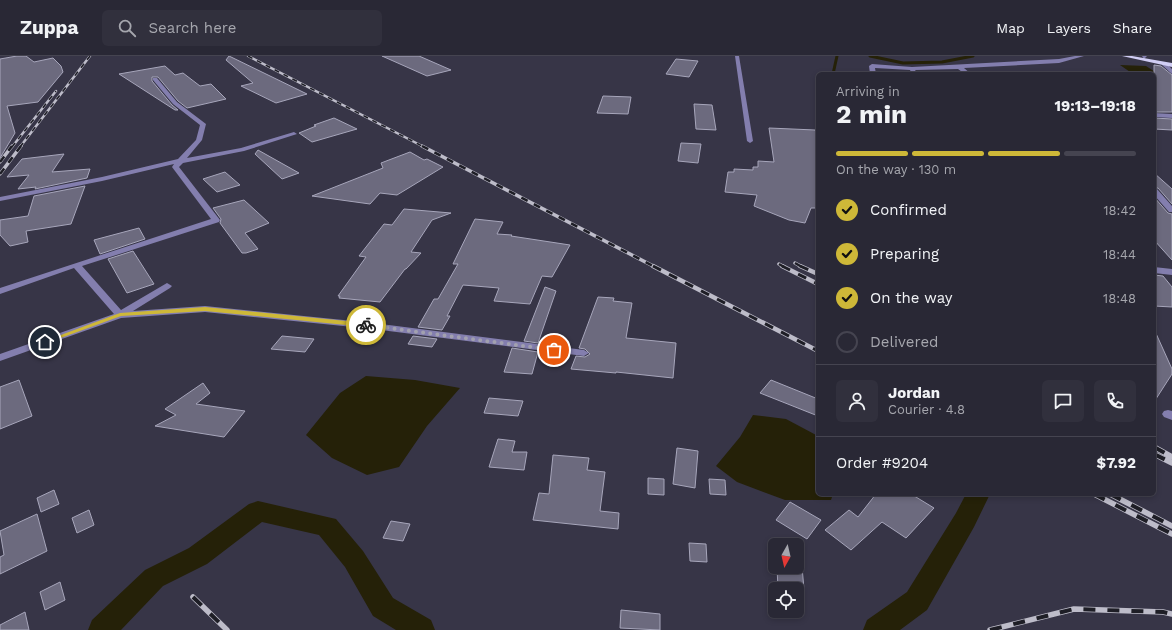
<!DOCTYPE html>
<meta charset="utf-8">
<style>
:root{--surface:#292835;--page:#31303d;--text:#f1f3f6;--muted:#a5a6ad;--line:#454450;--accent:#ceb838}
body{margin:0;font-family:"Work Sans",sans-serif;background:var(--page);color:var(--text);height:100vh;display:flex;flex-direction:column;font-size:15px;white-space:nowrap}
*{box-sizing:border-box;margin:0}
p{font-size:13px;color:var(--muted)}
.icon{flex:none;width:22px;height:22px;fill:none;stroke:currentColor;stroke-width:2;stroke-linecap:round;stroke-linejoin:round}
.map{position:relative;flex:1;overflow:hidden}
.side{position:absolute;left:816px;top:16px;width:340px;height:424px;display:flex;flex-direction:column;background:var(--surface);border-radius:6px;box-shadow:0 2px 6px #0003,0 0 0 1px var(--line)}
.side>*{flex:none}
.needle{width:26px;rotate:188deg}
.tools{position:absolute;left:768px;top:482px;display:grid;gap:8px}
.tools a{display:grid;place-items:center;width:36px;height:36px;border-radius:6px;background:var(--surface);box-shadow:0 2px 6px #0003,0 0 0 1px var(--line);font-size:20px}
.pin{position:absolute;display:grid;place-items:center;width:34px;height:34px;color:#fff;margin:-17px;border:2px solid #fff;border-radius:50%;box-shadow:0 1px 4px #0007}
.courier{position:absolute;display:grid;place-items:center;width:40px;height:40px;margin:-20px;border:3px solid #ceb838;border-radius:50%;background:#fff;color:#222;box-shadow:0 1px 5px #0007}
.summary em{font-style:normal;font-weight:700}
.summary div{display:flex;flex-direction:column-reverse}
.summary{display:flex;align-items:center;justify-content:space-between;height:68px;padding:0 20px}
h1{font-size:26px;font-weight:700;line-height:30px}
.bar{display:grid;grid-template-columns:repeat(4,1fr);gap:6px 4px;align-content:center;height:48px;padding:0 20px}
.bar i{height:5px;border-radius:3px;background:var(--line)}
.bar .selected{background:var(--accent)}
.bar p{grid-column:span 4}
.line{display:flex;align-items:center;gap:10px;padding:0 20px;border-top:1px solid var(--line)}
.line div{flex:1}
.round{display:grid;place-items:center;flex:none;width:42px;height:42px;border-radius:6px;background:var(--page)}
ol{padding:0 20px;list-style:none}
li{display:flex;align-items:center;gap:12px;height:44px}
li p{margin-inline-start:auto}
li .icon{padding:4px;border-radius:50%;background:var(--accent);color:#111;stroke-width:4}
li:last-child{color:var(--muted)}
li i{width:22px;height:22px;border:2px solid var(--line);border-radius:50%}
header{display:flex;align-items:center;gap:24px;box-sizing:border-box;height:56px;padding:0 20px;background:var(--surface);border-bottom:1px solid var(--line)}
header strong{font-size:19px}
nav{display:flex;gap:22px;margin-inline-start:auto;font-size:14px}
.search{width:280px;height:36px;background:var(--page);display:flex;align-items:center;gap:10px;box-sizing:border-box;padding:0 14px;border-radius:6px;color:var(--muted);font-size:15px}
.map>svg:first-child{display:block}
</style>
<header>
<strong>Zuppa</strong>
<div class="search"><svg class="icon" aria-label="search" viewBox="0 0 24 24"><circle cx="10" cy="10" r="6"/><path d="M15 15l6 6"/></svg>Search here</div>
<nav><a>Map</a><a>Layers</a><a>Share</a></nav>
</header>
<div class="map">
<svg width="1172" height="574" viewBox="0 0 1172 574">
<rect width="100%" height="100%" fill="#373547"/>
<path fill="#252108" d="M1120 9 1146 10 1172 27 1154 18H1133Z
M366 320 415 324 460 332 427 370 399 411 367 419 332 402 306 379 340 337Z
M753 359 786 363 818 380V438H833L831 444H785L737 426 716 410 740 381Z"/>
<g fill="none" stroke-linecap="round" stroke-linejoin="round">
<path stroke="#252108" stroke-width="3" d="M870 0 903 7 942 6 973 0
M833 18 837 0"/>
<path fill="#252108" fill-rule="evenodd" d="M966 438H990L974 471 927 554 900 574H863L867 564 907 536 956 457Z
M258 445 336 463 363 495 393 542 431 564 435 574H396L373 560 345 511 319 479 262 466 207 508 163 530 121 574H88L92 564 145 514 189 492 249 448Z"/>
</g>
<path fill="#6c6a7e" stroke="#a7a6bb" d="M17 0H26L34 6 53 2 61 10 63 16 38 46 7 50 15 77 0 102V3Z
M229 0 307 38 276 47 241 30 253 27 226 4Z
M382 0H419L451 14 427 20Z
M676 3 698 5 689 21 666 18Z
M1154 9 1161 10 1172 19V56H1154Z
M165 10 175 19 183 17 200 30 211 28 226 43 187 52 178 45 158 21H152V25L172 49 178 54H175L119 18Z
M603 40 631 41 628 58 597 57Z
M694 48 712 49 716 74 696 73Z
M334 62 357 73 312 86 299 77 316 70 314 69Z
M1154 62 1172 63V74L1154 73Z
M769 72 815 74 818 82V152H811L805 167 789 164 754 150 757 139 725 136 728 116H734V113L753 114V111H758V105L774 106Z
M681 87 701 88 698 107 678 105Z
M258 94 299 117 282 123 255 98Z
M410 96 424 104 427 103 443 111 397 139 380 137 370 148 312 140 383 112 381 107Z
M64 98 52 116 90 113 87 122 35 133 36 131 18 133 29 119 7 121 22 103Z
M225 116 240 129 217 136 203 123Z
M1154 117 1172 133V148L1158 132H1154Z
M85 130 71 168 26 175 28 186 10 190 0 179V164L28 160 34 140Z
M1154 141 1168 157 1172 158V204L1154 184Z
M244 144 269 167 245 177 258 193 246 197H242L220 167 221 163 213 152Z
M404 153 451 157 432 164 411 196 421 197 406 213H405L380 246 339 242 340 240H338L366 201 359 200 384 168 392 169Z
M475 163 503 166 497 178 512 179 511 180 570 189 552 221 542 220 530 248 494 245 499 232 463 229 447 260H450L442 274 418 271 434 243H438L458 208H453Z
M139 172 145 183 100 198 94 184Z
M133 195 154 228 127 237 108 203Z
M1154 219 1163 220 1172 231V251L1154 250Z
M545 231 556 235 538 287 524 285Z
M598 241 614 242 613 245 632 247 626 282 676 287 673 322 616 316V317L571 313 576 300 585 301 590 298 585 293 579 292Z
M1154 273 1172 313V318L1154 346Z
M282 280 314 283 305 296 271 293Z
M413 280 437 283 432 291 408 288Z
M512 292 538 296 532 318 504 316Z
M19 324 32 360 0 373V331Z
M771 324 818 343V360L760 337Z
M203 327 210 337 196 348 245 355 224 381 155 370 176 359 165 353Z
M489 342 523 345 518 360 484 357Z
M498 383 515 385 512 396H527L524 414 489 411Z
M677 392 698 395 695 432 673 428Z
M553 399 589 402 587 414 605 416 600 455 619 457 618 473 533 464 539 437 549 438Z
M648 422 664 423V439L648 438Z
M709 423 725 424 726 439 710 438Z
M54 434 59 448 41 456 37 442Z
M876 438H911L934 452 906 482 882 466 851 494 825 474 849 454 858 461Z
M790 446 821 464 807 483 776 464Z
M89 454 94 469 77 477 72 462Z
M37 458 47 495 0 518V501L4 499 0 475Z
M391 465 410 468 403 485 383 482Z
M689 487 706 488 707 506 690 505Z
M777 511H802L804 533H778Z
M60 526 65 544 45 554 40 536Z
M621 554 660 558V574L620 572Z
M25 556 29 574H0V569Z"/>
<g fill="none" stroke-linecap="round" stroke-linejoin="round">
<path fill="#837eae" fill-rule="evenodd" d="M735 0H739L753 85 750 87 747 85Z
M1075 0H1084L1059 7 964 12 971 18H965L958 13 915 14 918 18H912L910 14 875 12 876 18H870L869 10 872 8 912 11 1059 3Z
M1142 0H1147L1144 3Z
M1162 7H1166L1172 13V18L1162 9Z
M153 22H157L177 46 206 68 202 84 187 102 241 92 294 76 297 78 244 95 183 107 179 111 220 164 219 166 82 210 121 254 167 227 172 230 170 232 133 255 205 250 373 267 584 294 589 297 584 300 373 273 205 256 121 262 0 305V298L114 258 74 212 0 238V232L211 163 172 111 174 108 102 125 0 145V141L102 121 178 103 196 84 200 69 173 48 153 24Z
M1154 57 1172 58V62L1154 61Z
M1154 133H1157L1172 150V156H1169L1154 139Z
M1154 211 1172 213V219L1154 217Z
M1168 354 1172 355V364L1164 361 1162 358 1164 355Z"/>
<path fill="#d0cdf4" fill-rule="evenodd" d="M1122 0H1132L1172 7V11Z"/>
<g stroke="#bdbcc9" stroke-width="2.5">
<path id="rail-far3" d="M248 0 424 91
M12 91 56 35
M20 91 90 0"/>
</g>
<g stroke="#bdbcc9" stroke-width="3.5">
<path id="rail-far2" d="M422 90 655 211
M0 106 12 90
M0 118 21 90
M795 207 802 211
M779 208 784 211"/>
</g>
<g stroke="#bdbcc9" stroke-width="4.5">
<path id="rail-far1" d="M653 210 818 295
M782 210 818 228
M800 210 818 218"/>
</g>
<g stroke="#bdbcc9" stroke-width="5.5">
<path id="rail" d="M1154 391 1172 401
M1154 398 1172 407
M1094 438 1172 478
M1110 438 1172 470
M193 541 227 574
M990 574 1074 553 1163 556 1172 558"/>
</g>
<use href="#rail-far3" stroke="#1e1e26" stroke-width="1.5" stroke-dasharray="5" stroke-linecap="butt"/>
<use href="#rail-far2" stroke="#1e1e26" stroke-width="2.5" stroke-dasharray="7" stroke-linecap="butt"/>
<use href="#rail-far1" stroke="#1e1e26" stroke-width="3" stroke-dasharray="9" stroke-linecap="butt"/>
<use href="#rail" stroke="#1e1e26" stroke-width="4" stroke-dasharray="12" stroke-linecap="butt"/>
</g>
<path fill="#ceb838" d="M205 251 366 267 369 269 366 271 205 255 121 260 47 287 42 286 120 257Z"/>
<g fill="none" stroke-linecap="round" stroke-linejoin="round">
<path stroke="#a2a1af" stroke-width="4" stroke-dasharray="0 7.2" d="M366 269 554 294"/>
</g>
</svg>
<div class="tools">
<a><svg class="needle" viewBox="-14 -14 28 28"><path d="M0-13l5 13h-10z" fill="#e53935"/><path d="M0 13l5-13h-10z" fill="#a5a6ad"/></svg></a>
<a><svg class="icon" aria-label="locate" viewBox="0 0 24 24"><circle cx="12" cy="12" r="6"/><path d="M12 2v4M12 18v4M2 12h4M18 12h4"/></svg></a>
</div>
<div class="pin" style="left:554px;top:294px;background:#ea580c"><svg class="icon" aria-label="bag" viewBox="0 0 24 24"><path d="M5 8h14l-1 12H6zM9 8a3 3 0 0 1 6 0"/></svg></div>
<div class="pin" style="left:45px;top:286px;background:#1f2937"><svg class="icon" aria-label="home" viewBox="0 0 24 24"><path d="M3 11l9-7 9 7M6 9v11h12V9"/></svg></div>
<div class="courier" style="left:366px;top:269px"><svg class="icon" aria-label="bike" viewBox="0 0 24 24"><circle cx="6" cy="16" r="4"/><circle cx="18" cy="16" r="4"/><path d="M6 16l4-8h5l3 8M10 8l3 8H6M13 5h3"/></svg></div>
<section class="side">
<div class="summary"><div><h1>2 min</h1><p>Arriving in</p></div><em>19:13–19:18</em></div>
<div class="bar"><i class="selected"></i><i class="selected"></i><i class="selected"></i><i></i><p>On the way · 130 m</p></div>
<ol>
<li><svg class="icon" aria-label="check" viewBox="0 0 24 24"><path d="M5 12l5 5 9-10"/></svg>Confirmed<p>18:42</p></li>
<li><svg class="icon" aria-label="check" viewBox="0 0 24 24"><path d="M5 12l5 5 9-10"/></svg>Preparing<p>18:44</p></li>
<li><svg class="icon" aria-label="check" viewBox="0 0 24 24"><path d="M5 12l5 5 9-10"/></svg>On the way<p>18:48</p></li>
<li><i></i>Delivered</li>
</ol>
<div class="line" style="height:72px"><a class="round"><svg class="icon" aria-label="person" viewBox="0 0 24 24"><circle cx="12" cy="8" r="4"/><path d="M4 21q1-7 8-7t8 7"/></svg></a><div><b>Jordan</b><p>Courier · 4.8</p></div><a class="round"><svg class="icon" aria-label="chat" viewBox="0 0 24 24"><path d="M4 5h16v11H9l-5 4z"/></svg></a><a class="round"><svg class="icon" aria-label="phone" viewBox="0 0 24 24"><path d="M5 4h4l2 5-3 2q2 4 5 5l2-3 5 2v4C11 20 4 13 5 4z"/></svg></a></div>
<div class="line" style="height:52px"><div>Order #9204</div><b>$7.92</b></div>
</section>
</div>
